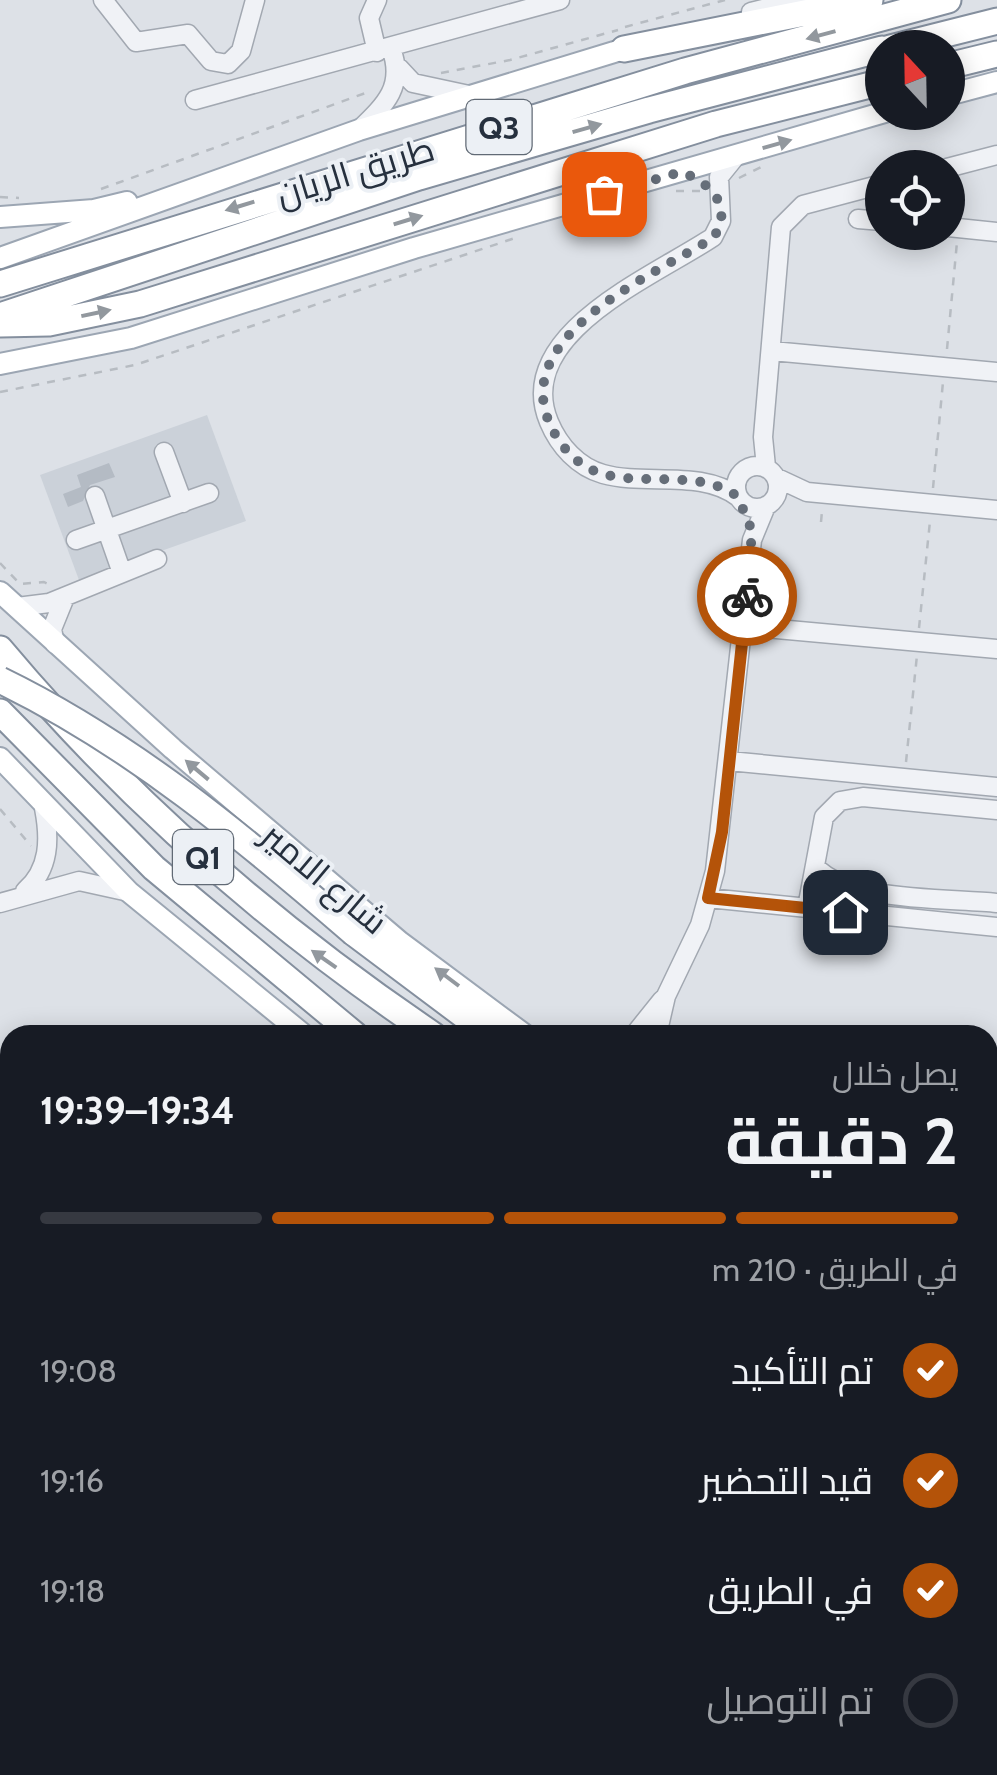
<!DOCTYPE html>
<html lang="ar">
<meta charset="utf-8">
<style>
:root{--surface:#171b24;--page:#242831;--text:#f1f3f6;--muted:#9ea1a6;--line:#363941;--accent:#b45309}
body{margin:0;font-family:Cabin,Cairo,sans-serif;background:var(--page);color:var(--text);direction:rtl;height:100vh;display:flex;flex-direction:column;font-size:38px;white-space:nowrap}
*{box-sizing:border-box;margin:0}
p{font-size:32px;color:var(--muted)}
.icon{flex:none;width:55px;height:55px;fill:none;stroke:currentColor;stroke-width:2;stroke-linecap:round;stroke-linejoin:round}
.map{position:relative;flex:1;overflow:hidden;direction:ltr}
.details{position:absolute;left:0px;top:1025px;width:998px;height:750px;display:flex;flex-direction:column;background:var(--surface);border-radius:30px 30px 0 0;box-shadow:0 5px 25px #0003;direction:rtl}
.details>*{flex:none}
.needle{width:65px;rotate:338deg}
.buttons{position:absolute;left:865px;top:30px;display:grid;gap:20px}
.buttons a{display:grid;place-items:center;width:100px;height:100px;border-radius:50%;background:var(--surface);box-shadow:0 5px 25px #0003;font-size:50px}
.pin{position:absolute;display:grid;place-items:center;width:85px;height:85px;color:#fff;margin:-42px;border-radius:20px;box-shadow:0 5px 15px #0006}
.courier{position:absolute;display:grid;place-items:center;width:100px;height:100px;margin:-50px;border:8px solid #b45309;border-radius:50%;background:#fff;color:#222;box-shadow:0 2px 12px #0007}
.summary em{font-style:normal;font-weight:700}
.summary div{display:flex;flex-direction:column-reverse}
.summary{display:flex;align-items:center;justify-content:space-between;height:170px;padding:0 40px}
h1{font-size:65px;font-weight:700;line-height:75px}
.bar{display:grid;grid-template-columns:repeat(4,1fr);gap:15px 10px;align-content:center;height:120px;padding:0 40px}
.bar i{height:12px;border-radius:8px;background:var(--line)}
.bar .on{background:var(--accent)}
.bar p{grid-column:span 4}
ol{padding:0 40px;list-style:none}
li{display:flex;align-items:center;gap:30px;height:110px}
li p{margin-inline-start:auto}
li .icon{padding:10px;border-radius:50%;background:var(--accent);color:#fff;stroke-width:4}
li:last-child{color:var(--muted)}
li i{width:55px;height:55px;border:5px solid var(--line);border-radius:50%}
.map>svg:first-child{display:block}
</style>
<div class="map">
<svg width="997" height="1775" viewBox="0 0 997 1775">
<rect width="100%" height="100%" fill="#dde1e7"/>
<path fill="#cbd1d9" d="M207 415 246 521 79 580 40 475Z"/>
<path fill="#b4bbc4" d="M109 463 115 477 90 485 83 501 68 507 63 494 81 487 77 475Z"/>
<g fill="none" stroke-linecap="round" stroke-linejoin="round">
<g stroke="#a2a8b1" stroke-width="21">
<path id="minor" d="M103 0 136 42 188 34 211 61 228 64 241 51 255 0
M751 12 799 0
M377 52 369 18 377 0
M399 68 413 83 469 95
M195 100 560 0
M359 130C386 104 405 86 391 48
M736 156 719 177 721 221 713 237C655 276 512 334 549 422 559 446 578 467 603 474 645 486 702 469 738 497
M947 168 997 155
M858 219 882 221
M948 227 997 232
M772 351 997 372
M164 452 183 503
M736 487a21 21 0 1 1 42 0a21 21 0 1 1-42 0Z
M766 467 763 437 781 227 803 205 882 184
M777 478 807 492 997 510
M95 496 122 573
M76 540 209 493
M17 607 49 603 157 559
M744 626 997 649
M55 644 52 629 65 597
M729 761 997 787
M815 866C846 902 949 898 997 903
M25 891C50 869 50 839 44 808
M708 898 997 927
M0 903 79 881 129 892
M807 908 824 817 840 801 863 797 997 810
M634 1035 662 1000
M657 1035 666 996 700 925 715 871 752 540 766 506"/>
</g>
<g stroke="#9ca6b3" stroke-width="24">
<path id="major" d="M948 95 997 82
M0 217 94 210 127 202
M0 258 359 130 624 49
M0 364 131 338 414 248 885 112
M0 592 173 749 400 942 525 1035
M0 758 129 892 304 1035
M988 1284 997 1288
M988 1407 997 1411"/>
</g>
<g stroke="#848f9e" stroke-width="29">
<path id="highway" d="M890 48 997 21
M624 49 870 0
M948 66 997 54
M0 284 685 71 948 0
M0 316 419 177 649 110 882 49
M0 324 49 323 140 304 716 124 882 82
M0 649C124 797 273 927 433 1035
M0 712 154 868 355 1035
M354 933 490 1035
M988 1331 997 1335
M988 1368 997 1372"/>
</g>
<path stroke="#b7bcc2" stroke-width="2.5" stroke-dasharray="8 8" stroke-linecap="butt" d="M625 27 725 0
M441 73 510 60 618 30
M895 126 944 112
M739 178 763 166
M101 189 371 91
M676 191H703
M0 197 19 198
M959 214 962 183
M907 232 936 235
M947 349 957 242
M0 392 135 365 515 238
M933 488 943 382
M821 522 822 511
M0 563 20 584 44 582 52 586
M919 628 930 521
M906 762 917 655
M0 809 31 846"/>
<use href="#minor" stroke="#f0f2f6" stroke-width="18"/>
<use href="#major" stroke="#fff" stroke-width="20"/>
<use href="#highway" stroke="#fff" stroke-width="25"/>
<g stroke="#848f9e" stroke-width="29" stroke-linecap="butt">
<path id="highway-bridge" d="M0 680C132 744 244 838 354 933"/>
</g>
<use href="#highway-bridge" stroke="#fff" stroke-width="25"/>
</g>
<defs><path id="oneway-solid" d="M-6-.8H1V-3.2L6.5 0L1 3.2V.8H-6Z" transform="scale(2.5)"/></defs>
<g fill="#92989e">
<use href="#oneway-solid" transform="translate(821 35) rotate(165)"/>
<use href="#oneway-solid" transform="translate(587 128) rotate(-16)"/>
<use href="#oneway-solid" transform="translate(777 144) rotate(-16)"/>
<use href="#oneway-solid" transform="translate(240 206) rotate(163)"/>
<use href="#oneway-solid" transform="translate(408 220) rotate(-17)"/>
<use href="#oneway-solid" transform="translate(96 313) rotate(-12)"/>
<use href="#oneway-solid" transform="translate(197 770) rotate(-140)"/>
<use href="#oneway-solid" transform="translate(324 959) rotate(-145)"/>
<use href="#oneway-solid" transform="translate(447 977) rotate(-143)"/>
</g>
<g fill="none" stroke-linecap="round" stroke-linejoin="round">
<path stroke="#666e79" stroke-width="10" stroke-dasharray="0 18" d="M604 194 681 172C710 182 735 207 713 238 654 275 512 334 549 422 559 446 578 467 603 474 645 486 702 469 738 497L752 531 747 596"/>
<path stroke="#b45309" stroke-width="12" d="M747 596 722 832 708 898 845 912"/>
</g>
<g text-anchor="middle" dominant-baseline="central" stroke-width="8" stroke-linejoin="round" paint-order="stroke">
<g fill="#ecf0f5" stroke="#616a75" stroke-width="2.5">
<rect x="466.5" y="100" width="65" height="54" rx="8"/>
<rect x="173" y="830" width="60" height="54" rx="8"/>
</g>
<g font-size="32" font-weight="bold" fill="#26303e">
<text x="499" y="127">Q3</text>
<text x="203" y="857">Q1</text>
</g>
<g font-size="35" fill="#26303e" stroke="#ecf0f5">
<text transform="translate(355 171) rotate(-17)">طريق الريان</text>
<text transform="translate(325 878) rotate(40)">شارع الامير</text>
</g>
</g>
</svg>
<div class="buttons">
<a><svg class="needle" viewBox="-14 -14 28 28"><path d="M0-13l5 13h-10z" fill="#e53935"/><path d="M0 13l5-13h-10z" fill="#9ea1a6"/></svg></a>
<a><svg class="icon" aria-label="locate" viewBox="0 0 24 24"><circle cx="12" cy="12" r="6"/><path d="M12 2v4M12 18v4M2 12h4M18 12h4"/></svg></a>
</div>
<div class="pin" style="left:604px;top:194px;background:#ea580c"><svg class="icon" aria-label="bag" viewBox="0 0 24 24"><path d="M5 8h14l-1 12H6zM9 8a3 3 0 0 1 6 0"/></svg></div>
<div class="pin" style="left:845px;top:912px;background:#1f2937"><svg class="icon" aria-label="home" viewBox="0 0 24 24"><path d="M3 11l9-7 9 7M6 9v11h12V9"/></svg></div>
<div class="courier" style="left:747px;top:596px"><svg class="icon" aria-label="bike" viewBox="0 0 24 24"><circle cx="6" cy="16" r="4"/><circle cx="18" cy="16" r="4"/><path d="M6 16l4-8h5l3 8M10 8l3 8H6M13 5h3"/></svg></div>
<section class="details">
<div class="summary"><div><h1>2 دقيقة</h1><p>يصل خلال</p></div><em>19:34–19:39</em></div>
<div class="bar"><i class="on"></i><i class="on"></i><i class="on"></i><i></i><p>في الطريق · 210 m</p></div>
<ol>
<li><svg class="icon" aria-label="check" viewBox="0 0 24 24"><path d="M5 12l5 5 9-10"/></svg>تم التأكيد<p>19:08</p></li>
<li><svg class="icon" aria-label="check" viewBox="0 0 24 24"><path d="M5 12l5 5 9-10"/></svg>قيد التحضير<p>19:16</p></li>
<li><svg class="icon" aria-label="check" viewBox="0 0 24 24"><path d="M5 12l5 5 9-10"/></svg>في الطريق<p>19:18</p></li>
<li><i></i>تم التوصيل</li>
</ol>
</section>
</div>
